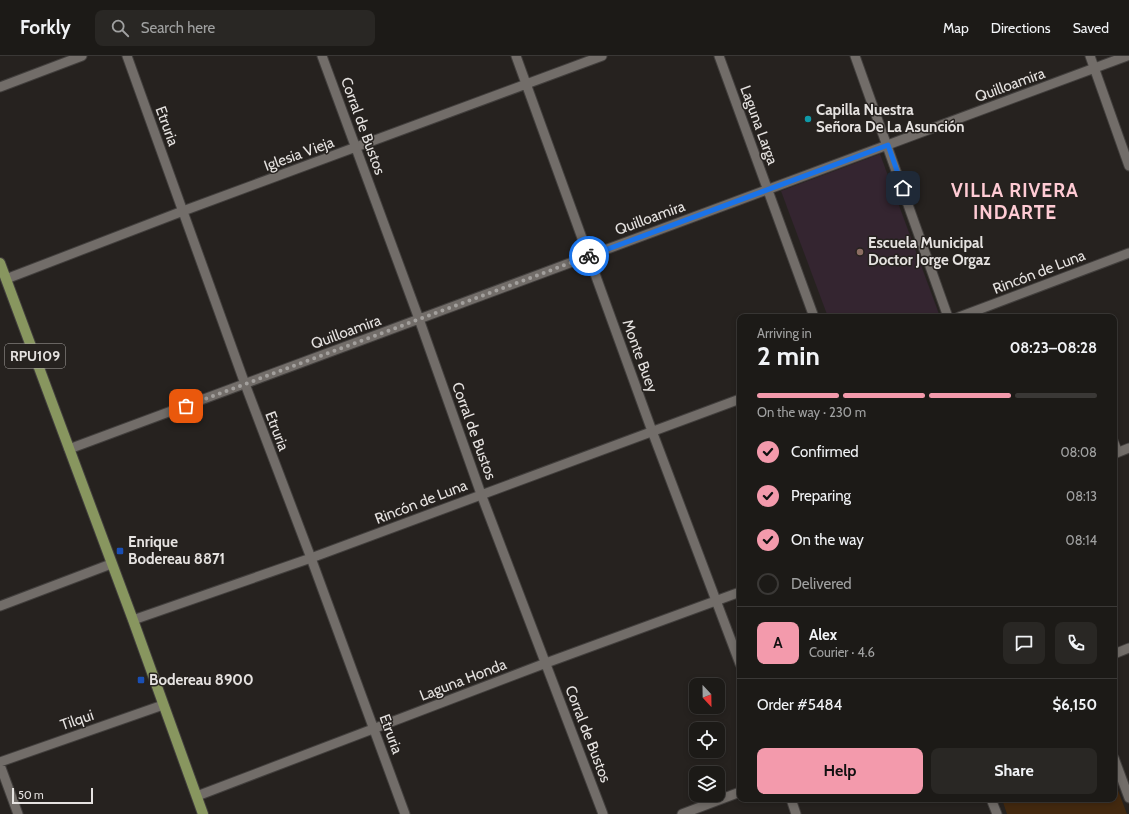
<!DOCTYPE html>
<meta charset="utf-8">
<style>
:root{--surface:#1c1a17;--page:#292724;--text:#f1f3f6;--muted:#a0a1a1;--line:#3a3836;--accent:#f39aac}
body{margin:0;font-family:Cabin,sans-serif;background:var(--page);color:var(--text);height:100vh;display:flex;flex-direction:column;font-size:15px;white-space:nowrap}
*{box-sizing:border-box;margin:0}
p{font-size:13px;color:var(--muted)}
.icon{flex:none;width:22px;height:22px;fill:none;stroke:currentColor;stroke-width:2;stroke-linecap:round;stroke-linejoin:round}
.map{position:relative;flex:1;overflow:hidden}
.drawer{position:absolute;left:737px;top:258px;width:380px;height:488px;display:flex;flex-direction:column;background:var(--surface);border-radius:8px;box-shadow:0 2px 6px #0003,0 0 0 1px var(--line)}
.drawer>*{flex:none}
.needle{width:26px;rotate:158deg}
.controls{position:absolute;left:689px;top:622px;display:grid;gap:8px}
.controls a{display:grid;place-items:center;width:36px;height:36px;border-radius:8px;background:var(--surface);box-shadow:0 2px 6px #0003,0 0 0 1px var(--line);font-size:20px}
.scale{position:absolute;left:12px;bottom:10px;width:81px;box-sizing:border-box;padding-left:4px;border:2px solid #e5e2e0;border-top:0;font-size:11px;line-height:14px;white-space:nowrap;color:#e5e2e0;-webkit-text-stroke:3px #26221f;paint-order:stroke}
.pin{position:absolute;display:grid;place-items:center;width:34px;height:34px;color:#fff;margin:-17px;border-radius:8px;box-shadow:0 2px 6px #0006}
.courier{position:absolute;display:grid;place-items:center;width:40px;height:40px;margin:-20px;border:3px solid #1a73e8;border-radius:50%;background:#fff;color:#222;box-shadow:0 1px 5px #0007}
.headline em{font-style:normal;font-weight:800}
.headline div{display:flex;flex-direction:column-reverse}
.headline{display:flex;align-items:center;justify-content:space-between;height:68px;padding:0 20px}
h1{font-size:26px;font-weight:800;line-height:30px}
.bar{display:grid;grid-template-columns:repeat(4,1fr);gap:6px 4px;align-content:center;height:48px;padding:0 20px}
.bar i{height:5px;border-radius:3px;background:var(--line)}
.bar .selected{background:var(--accent)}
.bar p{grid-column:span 4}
.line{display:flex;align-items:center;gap:10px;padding:0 20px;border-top:1px solid var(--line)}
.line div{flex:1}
.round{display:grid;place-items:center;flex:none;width:42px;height:42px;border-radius:8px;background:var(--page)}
ol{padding:0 20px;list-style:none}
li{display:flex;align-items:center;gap:12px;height:44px}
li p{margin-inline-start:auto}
li .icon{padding:4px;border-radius:50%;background:var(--accent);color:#111;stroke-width:4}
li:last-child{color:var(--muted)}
li i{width:22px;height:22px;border:2px solid var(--line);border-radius:50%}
.action{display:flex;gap:8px;margin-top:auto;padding:8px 20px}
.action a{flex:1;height:46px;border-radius:8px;background:var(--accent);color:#111;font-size:16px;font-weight:800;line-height:46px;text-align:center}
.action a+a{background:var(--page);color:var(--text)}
header{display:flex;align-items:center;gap:24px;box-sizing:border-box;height:56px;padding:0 20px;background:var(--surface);border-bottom:1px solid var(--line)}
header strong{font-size:19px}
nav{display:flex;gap:22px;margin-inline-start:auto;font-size:14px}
.search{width:280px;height:36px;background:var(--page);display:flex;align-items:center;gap:10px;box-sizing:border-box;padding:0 14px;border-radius:8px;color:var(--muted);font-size:15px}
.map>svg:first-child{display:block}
</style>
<header>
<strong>Forkly</strong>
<div class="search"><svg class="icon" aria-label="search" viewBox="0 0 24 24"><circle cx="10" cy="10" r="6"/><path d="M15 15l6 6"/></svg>Search here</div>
<nav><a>Map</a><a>Directions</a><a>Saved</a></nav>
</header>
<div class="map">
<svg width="1129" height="758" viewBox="0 0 1129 758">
<rect width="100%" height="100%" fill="#26221f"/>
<path fill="#342530" d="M880 98 939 258 931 261H828L781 135Z"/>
<path fill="#43290f" d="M1114 724 1127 758H1007L1002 743H1114Z"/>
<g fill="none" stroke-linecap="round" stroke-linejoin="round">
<g stroke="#423f3d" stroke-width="6">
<path id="service" d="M1114 380 1120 396"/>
</g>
<g stroke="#423f3d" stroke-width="11">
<path id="minor" d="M127 0 245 328 311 502 405 758
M322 0 419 263 481 438 603 758
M516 0 652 375 740 608
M719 0 814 261
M855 0 948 261
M1090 0 1129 110
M0 31 82 0
M6 223 183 155 602 0
M959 261 1129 197
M69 393 1127 0
M1114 398 1129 392
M0 550 111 508
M133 564 311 502 740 343
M1114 598 1129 592
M1114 702 1129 742
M0 706 163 649
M0 709 18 758
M197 740 546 607 740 536
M791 743 796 758
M991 743 997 758
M682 758 740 736"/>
</g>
<g stroke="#423f3d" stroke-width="12">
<path id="primary" d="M0 207 133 564 203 758"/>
</g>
<use href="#service" stroke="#726d69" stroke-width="4.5"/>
<use href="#minor" stroke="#726d69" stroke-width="9"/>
<use href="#primary" stroke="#88965f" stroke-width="10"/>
</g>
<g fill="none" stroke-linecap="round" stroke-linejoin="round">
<path stroke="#a29f9c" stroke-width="4" stroke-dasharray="0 7.2" d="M186 350 589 200"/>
<path stroke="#1a73e8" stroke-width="5" d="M589 200 888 89 903 132"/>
</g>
<circle fill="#0f9aa8" stroke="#26221f" stroke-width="1.5" cx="808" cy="63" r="4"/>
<circle fill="#8d6e63" stroke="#26221f" stroke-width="1.5" cx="860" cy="196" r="4"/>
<g fill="#1a4fb4" stroke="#26221f" stroke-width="1.5">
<rect x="116" y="491" width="8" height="8" rx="2"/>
<rect x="137" y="620" width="8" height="8" rx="2"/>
</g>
<g text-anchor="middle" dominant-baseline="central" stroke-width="3" stroke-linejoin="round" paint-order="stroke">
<rect fill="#26221f" stroke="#aca8a6" stroke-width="1" x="5" y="288" width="60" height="24" rx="3"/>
<g font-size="14" font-weight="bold" fill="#e5e2e0">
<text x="35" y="300">RPU109</text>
</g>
<g font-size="15" fill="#e5e2e0" stroke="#26221f">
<text transform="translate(1010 29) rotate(-20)">Quilloamira</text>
<text transform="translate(759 69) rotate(70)">Laguna Larga</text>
<text transform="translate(167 70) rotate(70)">Etruria</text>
<text transform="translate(363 70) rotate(70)">Corral de Bustos</text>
<text transform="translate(299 98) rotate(-20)">Iglesia Vieja</text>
<text transform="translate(650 162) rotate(-20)">Quilloamira</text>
<text transform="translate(1039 216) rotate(-21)">Rincón de Luna</text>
<text transform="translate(346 276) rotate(-20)">Quilloamira</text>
<text transform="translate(640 300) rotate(70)">Monte Buey</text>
<text transform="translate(277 375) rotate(69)">Etruria</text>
<text transform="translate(474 375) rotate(70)">Corral de Bustos</text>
<text transform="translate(421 446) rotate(-21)">Rincón de Luna</text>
<text transform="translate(463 624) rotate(-21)">Laguna Honda</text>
<text transform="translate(77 664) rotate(-19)">Tilqui</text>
<text transform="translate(391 678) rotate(70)">Etruria</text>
<text transform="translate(588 678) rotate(69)">Corral de Bustos</text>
</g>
<g font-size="15" font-weight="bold" fill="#e5e2e0" stroke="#26221f" text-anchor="start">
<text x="816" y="54">Capilla Nuestra<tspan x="816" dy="17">Señora De La Asunción</tspan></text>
<text x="868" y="187">Escuela Municipal<tspan x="868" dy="17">Doctor Jorge Orgaz</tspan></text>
<text x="128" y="486">Enrique<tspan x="128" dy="17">Bodereau 8871</tspan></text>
<text x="149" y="624">Bodereau 8900</text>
</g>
<g font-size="19" font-weight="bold" letter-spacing="1" fill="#ffcbd4" stroke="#26221f">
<text x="1015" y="134">VILLA RIVERA<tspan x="1015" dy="22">INDARTE</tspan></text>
</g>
</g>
</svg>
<div class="controls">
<a><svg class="needle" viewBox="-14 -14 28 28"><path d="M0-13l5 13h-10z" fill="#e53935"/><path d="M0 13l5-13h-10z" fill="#a0a1a1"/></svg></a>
<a><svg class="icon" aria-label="locate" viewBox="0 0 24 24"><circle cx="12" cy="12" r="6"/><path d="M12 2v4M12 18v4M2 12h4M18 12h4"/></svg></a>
<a><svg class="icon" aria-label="layers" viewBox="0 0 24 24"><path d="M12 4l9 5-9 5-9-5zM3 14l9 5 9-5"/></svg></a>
</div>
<div class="scale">50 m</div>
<div class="pin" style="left:186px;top:350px;background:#ea580c"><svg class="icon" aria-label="bag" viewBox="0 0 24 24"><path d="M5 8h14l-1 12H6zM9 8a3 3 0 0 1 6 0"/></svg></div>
<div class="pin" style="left:903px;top:132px;background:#1f2937"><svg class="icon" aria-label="home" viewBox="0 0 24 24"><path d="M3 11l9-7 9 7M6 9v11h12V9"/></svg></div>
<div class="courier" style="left:589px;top:200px"><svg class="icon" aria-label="bike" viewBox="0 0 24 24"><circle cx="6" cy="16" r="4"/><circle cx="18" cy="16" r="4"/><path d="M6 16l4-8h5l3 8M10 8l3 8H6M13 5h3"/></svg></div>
<section class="drawer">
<div class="headline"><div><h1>2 min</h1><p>Arriving in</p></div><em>08:23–08:28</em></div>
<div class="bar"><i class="selected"></i><i class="selected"></i><i class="selected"></i><i></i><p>On the way · 230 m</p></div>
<ol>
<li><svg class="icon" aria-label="check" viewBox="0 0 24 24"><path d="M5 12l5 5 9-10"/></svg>Confirmed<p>08:08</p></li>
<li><svg class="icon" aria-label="check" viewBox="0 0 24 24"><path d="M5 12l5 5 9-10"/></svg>Preparing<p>08:13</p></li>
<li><svg class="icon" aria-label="check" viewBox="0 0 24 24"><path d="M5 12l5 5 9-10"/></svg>On the way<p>08:14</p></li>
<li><i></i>Delivered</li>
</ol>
<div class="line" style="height:72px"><b class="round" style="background:var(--accent);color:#111">A</b><div><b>Alex</b><p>Courier · 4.6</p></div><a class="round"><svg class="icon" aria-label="chat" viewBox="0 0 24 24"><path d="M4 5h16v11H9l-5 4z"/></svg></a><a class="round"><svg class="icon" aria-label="phone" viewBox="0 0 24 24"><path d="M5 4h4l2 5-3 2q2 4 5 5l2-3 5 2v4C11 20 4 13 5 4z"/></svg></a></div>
<div class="line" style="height:52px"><div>Order #5484</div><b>$6,150</b></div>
<div class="action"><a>Help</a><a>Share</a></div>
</section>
</div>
